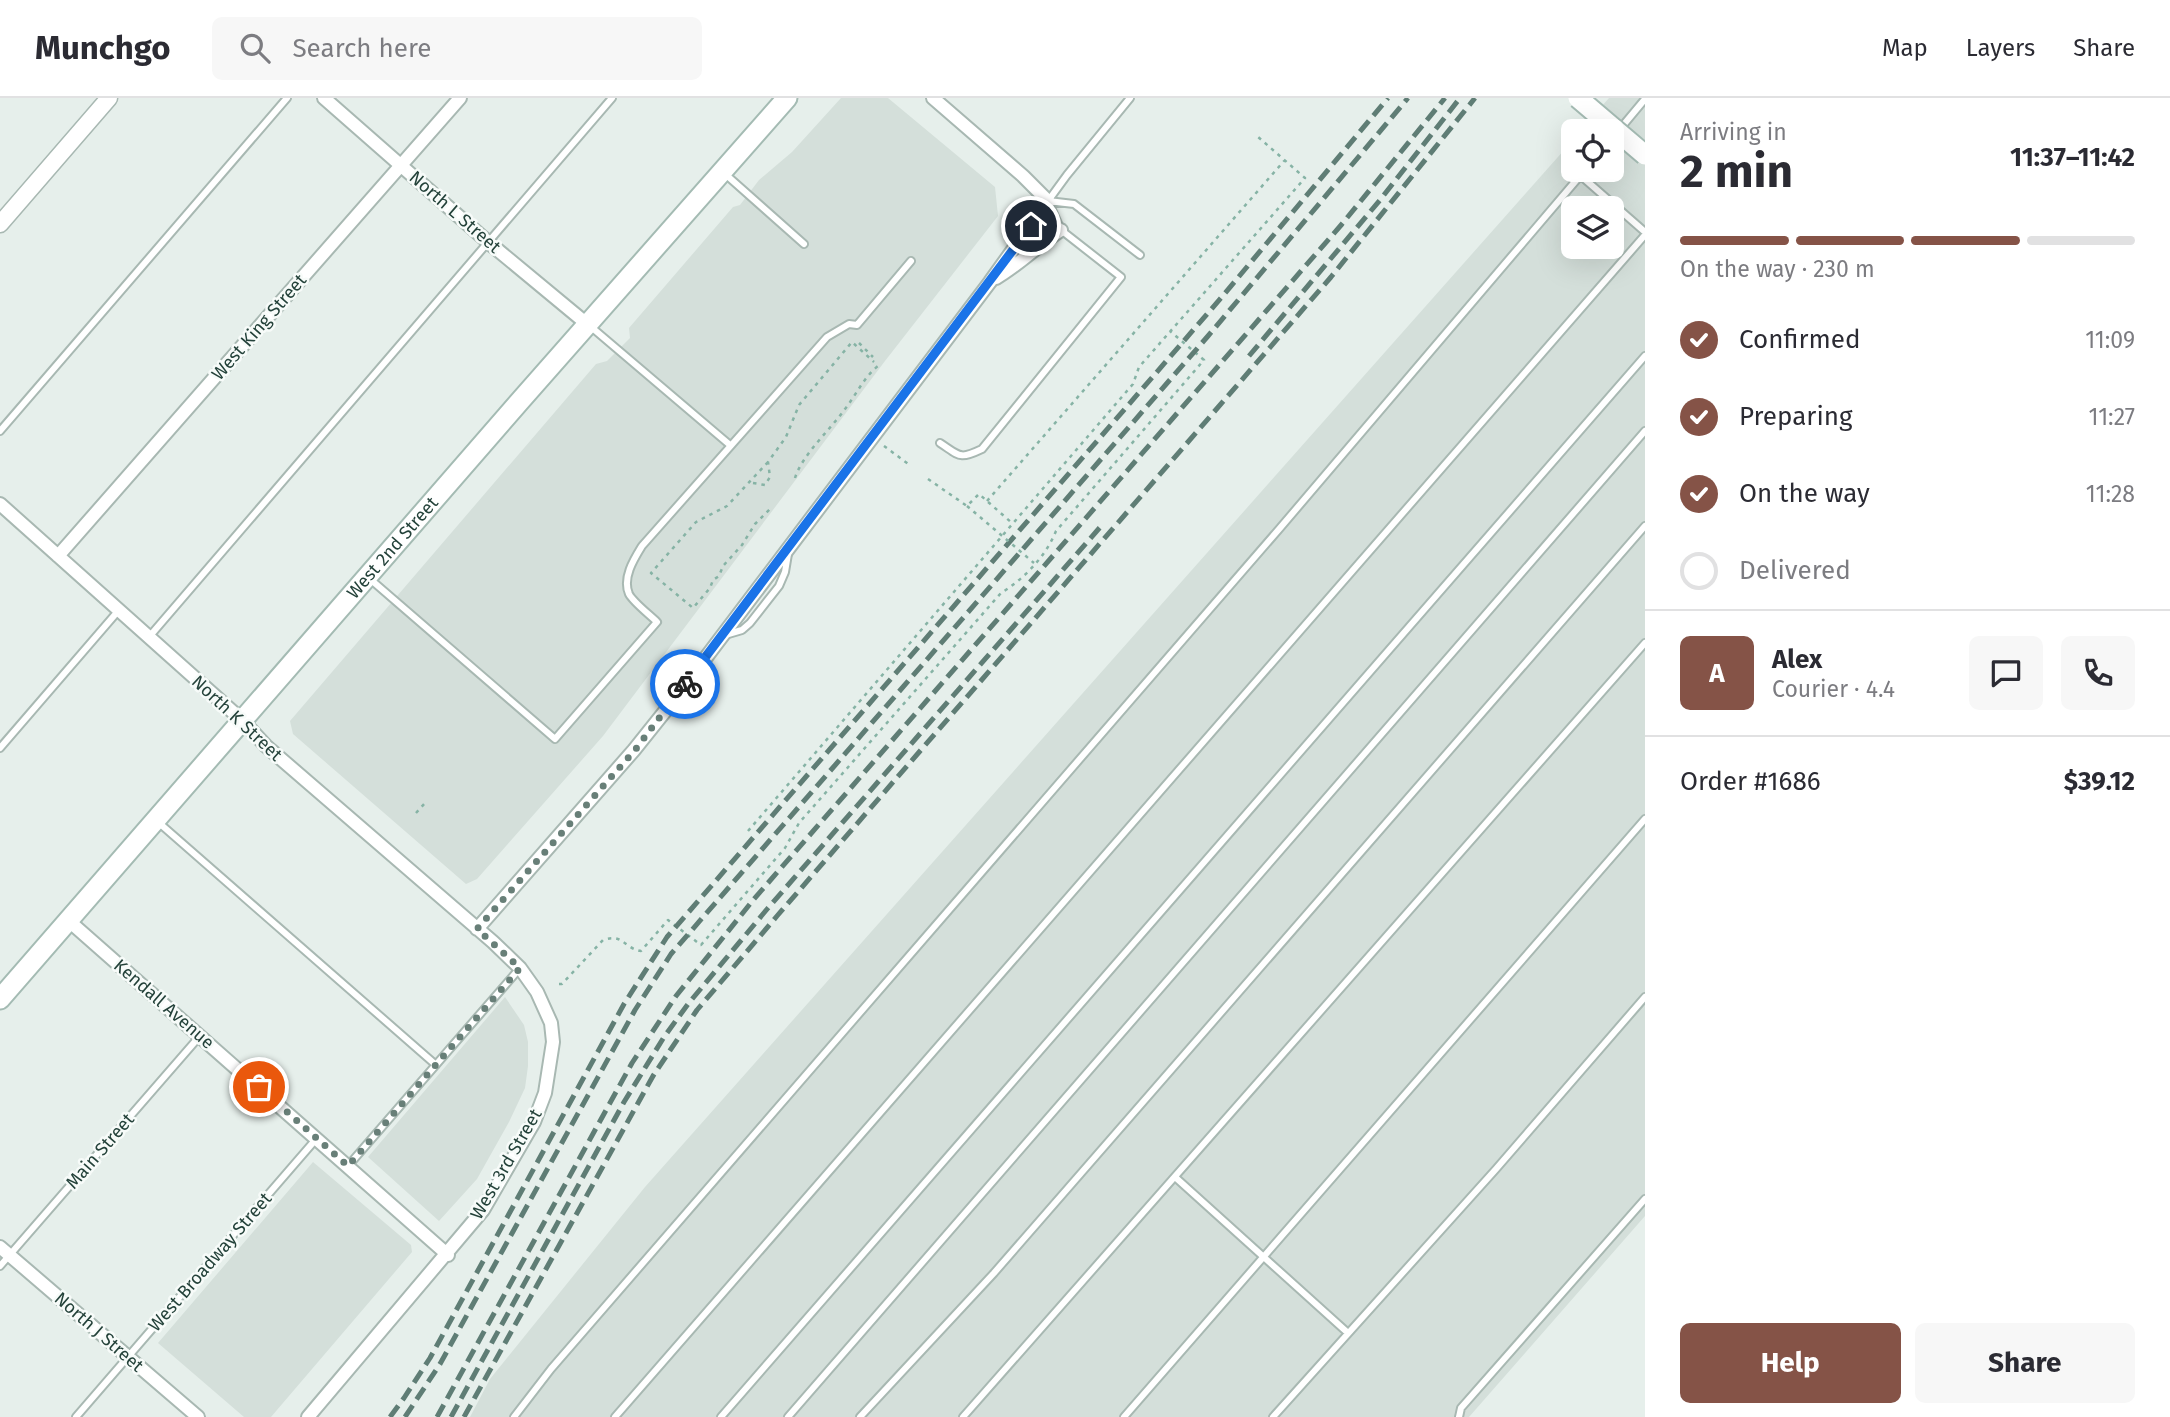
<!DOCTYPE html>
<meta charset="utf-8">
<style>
:root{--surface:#fff;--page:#f7f7f7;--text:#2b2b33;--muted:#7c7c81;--line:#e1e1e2;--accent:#855347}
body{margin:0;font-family:"Fira Sans",sans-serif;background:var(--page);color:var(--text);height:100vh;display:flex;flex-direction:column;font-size:26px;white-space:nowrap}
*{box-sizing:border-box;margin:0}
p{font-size:23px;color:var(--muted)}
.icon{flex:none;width:38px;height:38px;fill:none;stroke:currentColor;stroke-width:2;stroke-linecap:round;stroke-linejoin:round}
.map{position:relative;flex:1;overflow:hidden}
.drawer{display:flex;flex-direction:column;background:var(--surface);width:525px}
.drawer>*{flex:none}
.tools{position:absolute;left:1561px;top:21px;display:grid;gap:14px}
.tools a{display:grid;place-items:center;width:63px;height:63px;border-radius:10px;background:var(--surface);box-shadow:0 7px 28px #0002;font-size:35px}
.pin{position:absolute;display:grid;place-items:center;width:60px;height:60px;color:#fff;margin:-30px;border:4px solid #fff;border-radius:50%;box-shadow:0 2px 7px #0007}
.courier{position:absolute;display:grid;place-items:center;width:70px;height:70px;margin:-35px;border:5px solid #1a73e8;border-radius:50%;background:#fff;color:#222;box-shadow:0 2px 9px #0007}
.head em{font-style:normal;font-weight:700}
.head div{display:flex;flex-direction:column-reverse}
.head{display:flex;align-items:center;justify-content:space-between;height:119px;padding:0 35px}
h1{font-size:46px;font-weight:700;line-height:52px}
.bar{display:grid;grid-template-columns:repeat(4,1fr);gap:10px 7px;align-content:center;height:84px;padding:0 35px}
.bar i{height:9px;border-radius:5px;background:var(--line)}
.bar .active{background:var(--accent)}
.bar p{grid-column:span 4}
.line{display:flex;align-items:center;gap:18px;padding:0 35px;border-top:2px solid var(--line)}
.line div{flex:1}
.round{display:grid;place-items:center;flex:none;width:74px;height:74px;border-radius:10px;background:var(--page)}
ol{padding:0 35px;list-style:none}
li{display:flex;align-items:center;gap:21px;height:77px}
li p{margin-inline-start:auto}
li .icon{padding:7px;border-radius:50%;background:var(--accent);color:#fff;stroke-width:4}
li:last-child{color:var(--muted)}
li i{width:38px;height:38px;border:4px solid var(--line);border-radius:50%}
.cta{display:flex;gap:14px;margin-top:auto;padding:14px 35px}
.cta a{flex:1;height:80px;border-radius:10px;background:var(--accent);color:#fff;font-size:28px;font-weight:700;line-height:80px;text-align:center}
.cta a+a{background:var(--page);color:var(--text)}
header{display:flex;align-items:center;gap:42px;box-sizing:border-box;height:98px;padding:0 35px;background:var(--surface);border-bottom:2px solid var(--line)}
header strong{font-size:33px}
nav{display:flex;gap:38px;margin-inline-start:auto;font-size:24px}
.search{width:490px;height:63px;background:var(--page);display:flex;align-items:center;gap:18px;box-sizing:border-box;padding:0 24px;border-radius:10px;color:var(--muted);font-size:26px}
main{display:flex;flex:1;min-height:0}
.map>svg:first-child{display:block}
</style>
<header>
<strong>Munchgo</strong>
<div class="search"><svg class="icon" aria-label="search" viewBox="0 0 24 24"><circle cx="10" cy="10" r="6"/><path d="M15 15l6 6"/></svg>Search here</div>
<nav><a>Map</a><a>Layers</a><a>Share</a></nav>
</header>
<main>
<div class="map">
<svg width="1645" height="1319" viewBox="0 0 1645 1319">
<rect width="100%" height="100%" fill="#e6efeb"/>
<path fill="#d4dfda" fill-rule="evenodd" d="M841 0H888L995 89 998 118 885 263 603 638 477 781 466 786 293 636 290 623 596 266 607 263 630 240 629 230 733 109 740 107 759 82 792 54Z
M1609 0H1645V1118L1469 1319H470L490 1281 645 1089 1573 42V72H1612V33H1580ZM1573 110H1612V149H1573Z
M505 899 524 927 528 944V968L525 990 509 1024 477 1081 439 1123 368 1059Z
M313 1064 411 1147 412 1154 271 1319H244L158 1245Z"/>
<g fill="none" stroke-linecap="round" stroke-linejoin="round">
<g stroke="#a8b8b2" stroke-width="10">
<path id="service" d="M1620 31 1645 1
M724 75 804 146
M1580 77 1645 134
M1048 103 1067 77 1130 0
M1048 103 1074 106 1140 157
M590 228 730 347
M0 333 287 0
M940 345C960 358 959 362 982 351L1121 179 1061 132 1048 103
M370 481 555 641 657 524C650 517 633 504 629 496 622 480 634 461 642 448L827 239 849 226 857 227 911 163
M725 537 742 532 750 525 779 488 785 474 788 456
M149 539 612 0
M0 650 119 512
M158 724 436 967
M348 1068 520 870
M1175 1079 1348 1235
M0 1168 199 939
M76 1319 317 1040
M514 1319 551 1271 1280 430 1585 72
M615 1319 1645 137
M721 1319 1645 258
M788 1319 1645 333
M860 1319 994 1175 1645 428
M963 1319 1645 545
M1124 1319 1645 721
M1273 1319 1496 1071 1645 899
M1459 1319 1461 1310 1645 1101"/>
</g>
<g stroke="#a8b8b2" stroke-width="16">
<path id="minor" d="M324 0 488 144 587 226
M996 180C1020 166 1038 147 1061 132
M0 406 243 623 266 648 493 844 520 870 537 894 551 925 553 944 545 995 534 1024 483 1112 308 1319
M58 458 460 0
M69 823 448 1157
M477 831 634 652 670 607 990 184 1048 103 1023 78 933 0
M0 1149 198 1319"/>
</g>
<g stroke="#a8b8b2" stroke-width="19">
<path id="tertiary" d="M0 126 109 0"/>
</g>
<g stroke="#a4bbb3" stroke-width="23">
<g id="secondary">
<path id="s1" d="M0 901 520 303 787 0"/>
</g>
</g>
<path stroke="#86b3a5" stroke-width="2.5" stroke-dasharray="3.5 5" stroke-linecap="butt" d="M859 245 873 259
M884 348 911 368
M768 364 727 408 696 424 651 475 693 510 710 490 713 482 719 478 723 468 742 447 755 426 770 411
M795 380C802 357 830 332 845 311 856 297 864 279 878 268
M928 381 967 408 979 396 1012 425
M753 385 765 387 770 379 768 364 786 339 799 307 852 244 874 264
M987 403 1284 63
M416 715 425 705
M748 733 1133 286 1139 269 1305 80 1257 38
M559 886H562L603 842C624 835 623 850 641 853L668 822 701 847 785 750 799 725 1001 495C1024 481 1046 458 1056 433L1204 262 1170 233"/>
<use href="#service" stroke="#fff" stroke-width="6"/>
<use href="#minor" stroke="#fff" stroke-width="12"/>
<use href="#tertiary" stroke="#fff" stroke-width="16"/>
<use href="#secondary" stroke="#fff" stroke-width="19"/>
<path stroke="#5f7d75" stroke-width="5" stroke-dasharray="14 7" stroke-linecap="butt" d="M1249 258 1380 102 1460 0
M390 1319 404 1300 430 1260 624 906 667 839 1221 200 1388 0
M405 1319 440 1266 635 912 671 856 1208 238 1408 0
M437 1319 632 965 676 898 754 801 1342 126 1445 0
M451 1319 624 1004 664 939 688 906 768 810 1102 427
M464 1319 653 978 697 912 777 818 1331 179 1475 0"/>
<g stroke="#a4bbb3" stroke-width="23" stroke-linecap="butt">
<path id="secondary-bridge" d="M1578 0 1645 57"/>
</g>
<path stroke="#86b3a5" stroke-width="2.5" stroke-dasharray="3.5 5" stroke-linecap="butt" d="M967 408 1034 465"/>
<use href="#secondary-bridge" stroke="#fff" stroke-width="19"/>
</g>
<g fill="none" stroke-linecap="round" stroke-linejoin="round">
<path stroke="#687f78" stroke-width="7" stroke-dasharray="0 12.6" d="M259 989 348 1068 520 870 477 831 635 652 685 586"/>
<path stroke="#1a73e8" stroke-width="9" d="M685 586 1031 128"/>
</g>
<g text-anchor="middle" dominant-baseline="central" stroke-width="5" stroke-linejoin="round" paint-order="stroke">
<g font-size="18" fill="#24423a" stroke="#f7fbf9">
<text transform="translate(455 114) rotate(41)">North L Street</text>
<text transform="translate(259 229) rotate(-49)">West King Street</text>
<text stroke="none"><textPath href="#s1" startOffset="598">West 2nd Street</textPath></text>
<text transform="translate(237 620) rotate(43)">North K Street</text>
<text transform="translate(164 906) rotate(41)">Kendall Avenue</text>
<text transform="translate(100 1053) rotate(-49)">Main Street</text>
<text transform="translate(506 1066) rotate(-60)">West 3rd Street</text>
<text transform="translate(210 1164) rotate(-49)">West Broadway Street</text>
<text transform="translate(99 1234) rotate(41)">North J Street</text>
</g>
</g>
</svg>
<div class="tools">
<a><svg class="icon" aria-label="locate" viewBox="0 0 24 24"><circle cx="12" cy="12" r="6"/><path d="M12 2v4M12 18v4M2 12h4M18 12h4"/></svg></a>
<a><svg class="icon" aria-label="layers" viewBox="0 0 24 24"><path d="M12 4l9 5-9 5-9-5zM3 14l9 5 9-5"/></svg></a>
</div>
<div class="pin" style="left:259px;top:989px;background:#ea580c"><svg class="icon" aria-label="bag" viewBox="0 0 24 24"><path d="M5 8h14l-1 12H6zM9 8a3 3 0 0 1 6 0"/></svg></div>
<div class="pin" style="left:1031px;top:128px;background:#1f2937"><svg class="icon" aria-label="home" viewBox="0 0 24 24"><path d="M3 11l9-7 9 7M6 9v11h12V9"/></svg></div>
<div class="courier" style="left:685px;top:586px"><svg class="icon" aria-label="bike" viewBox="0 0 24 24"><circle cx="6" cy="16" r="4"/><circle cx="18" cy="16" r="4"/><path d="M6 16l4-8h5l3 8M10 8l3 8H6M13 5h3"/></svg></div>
</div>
<section class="drawer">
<div class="head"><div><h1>2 min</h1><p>Arriving in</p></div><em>11:37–11:42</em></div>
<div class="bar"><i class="active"></i><i class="active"></i><i class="active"></i><i></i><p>On the way · 230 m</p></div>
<ol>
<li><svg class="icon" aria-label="check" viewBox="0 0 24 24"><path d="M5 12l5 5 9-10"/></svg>Confirmed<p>11:09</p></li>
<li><svg class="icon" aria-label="check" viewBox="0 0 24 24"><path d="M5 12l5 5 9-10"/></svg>Preparing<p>11:27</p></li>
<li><svg class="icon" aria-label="check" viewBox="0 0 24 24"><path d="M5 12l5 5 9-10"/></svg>On the way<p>11:28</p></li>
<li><i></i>Delivered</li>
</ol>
<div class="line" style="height:126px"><b class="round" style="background:var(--accent);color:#fff">A</b><div><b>Alex</b><p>Courier · 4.4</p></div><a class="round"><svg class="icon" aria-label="chat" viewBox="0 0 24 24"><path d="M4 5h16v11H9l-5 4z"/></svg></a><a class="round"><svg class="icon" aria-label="phone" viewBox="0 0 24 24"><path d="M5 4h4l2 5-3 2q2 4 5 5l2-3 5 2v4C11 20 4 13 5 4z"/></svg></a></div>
<div class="line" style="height:91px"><div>Order #1686</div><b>$39.12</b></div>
<div class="cta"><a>Help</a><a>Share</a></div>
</section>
</main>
